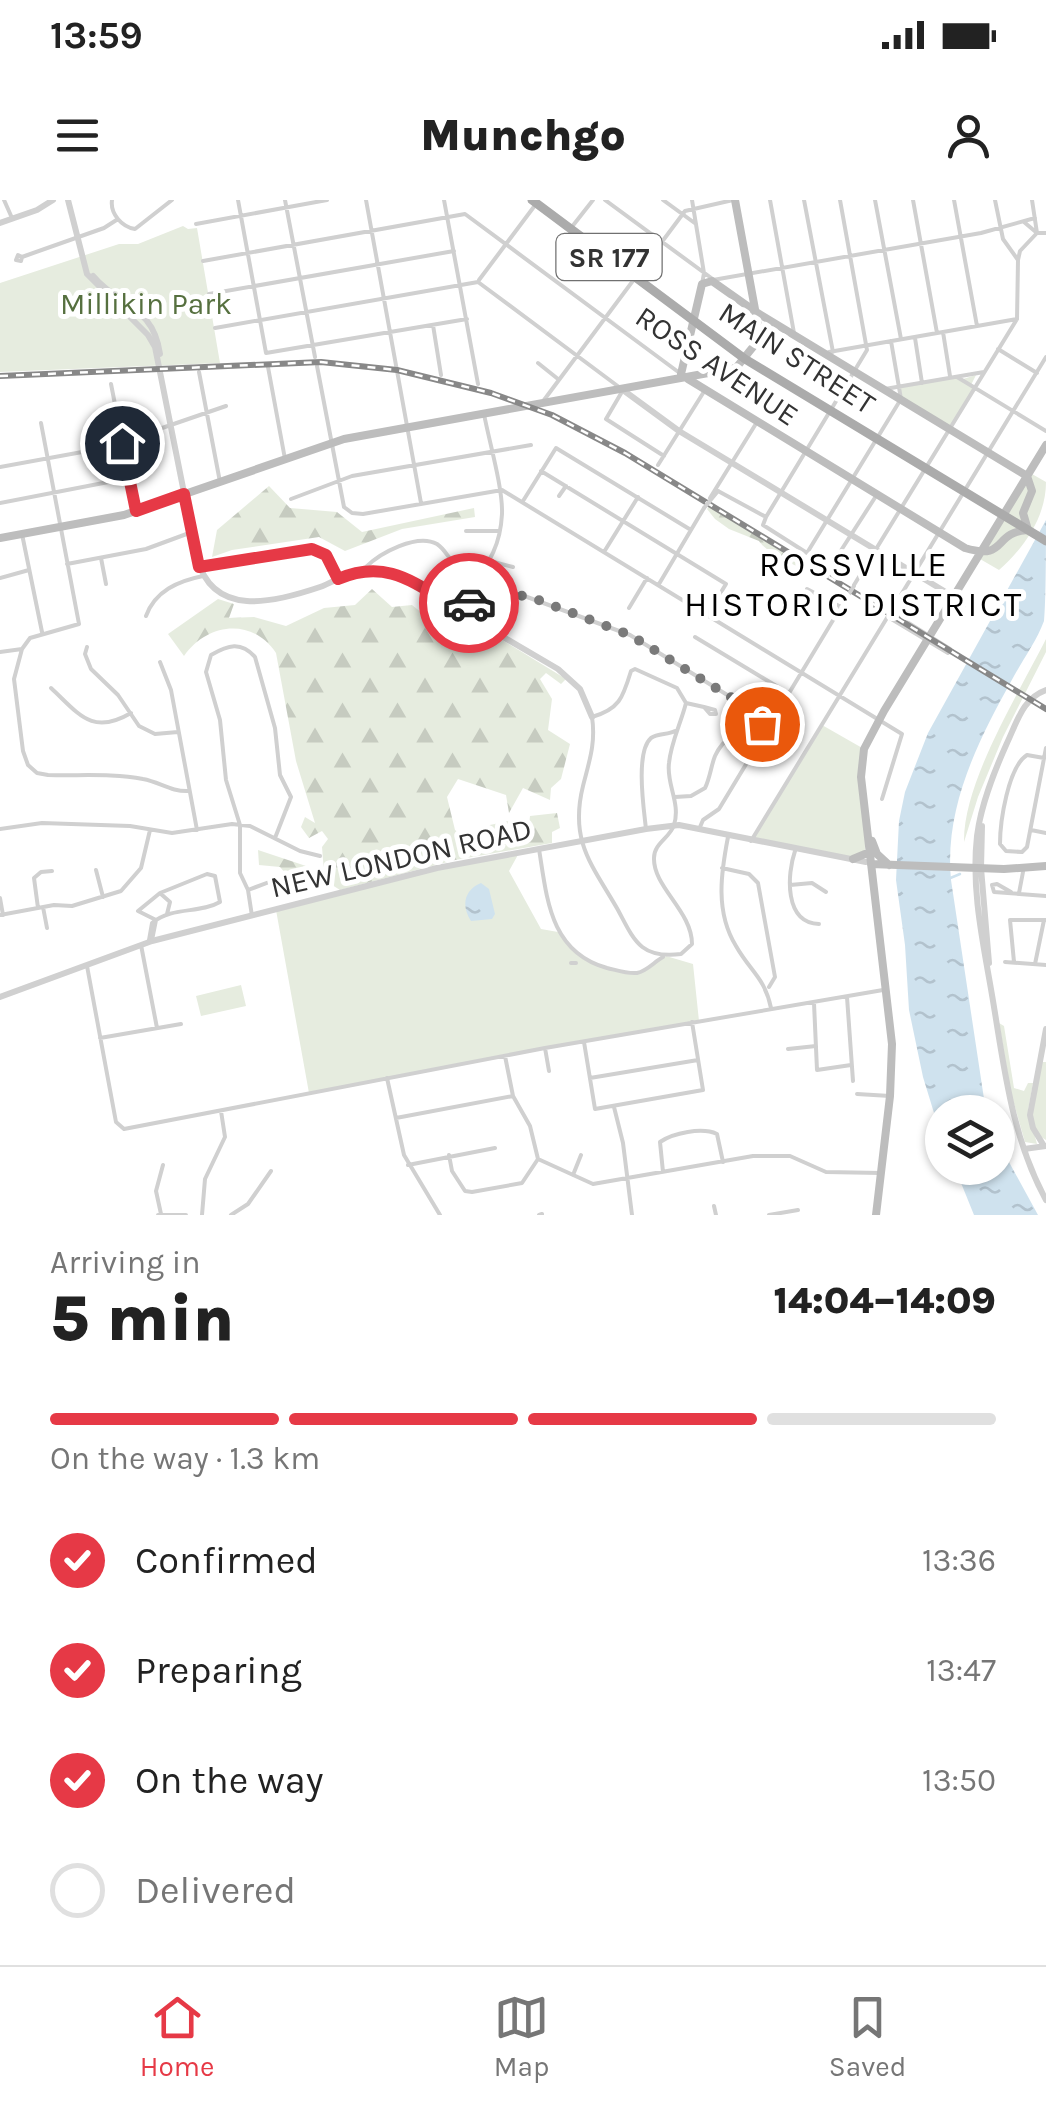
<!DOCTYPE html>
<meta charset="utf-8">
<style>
:root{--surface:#fff;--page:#f2f2f2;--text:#222;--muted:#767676;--line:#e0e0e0;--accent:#e63946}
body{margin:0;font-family:Karla,sans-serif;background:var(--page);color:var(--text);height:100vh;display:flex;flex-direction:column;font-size:38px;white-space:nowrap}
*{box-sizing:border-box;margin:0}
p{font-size:32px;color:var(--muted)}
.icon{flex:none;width:55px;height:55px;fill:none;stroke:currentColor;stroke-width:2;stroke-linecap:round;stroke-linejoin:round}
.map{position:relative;height:1015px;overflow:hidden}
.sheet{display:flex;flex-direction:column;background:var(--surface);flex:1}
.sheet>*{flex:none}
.fabs{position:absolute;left:925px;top:895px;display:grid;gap:20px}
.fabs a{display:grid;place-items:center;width:90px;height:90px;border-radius:50%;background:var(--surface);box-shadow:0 2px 8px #0004;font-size:50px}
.pin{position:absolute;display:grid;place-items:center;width:85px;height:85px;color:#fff;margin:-42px;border:5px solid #fff;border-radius:50%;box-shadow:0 2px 10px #0007}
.courier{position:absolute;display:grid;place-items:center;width:100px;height:100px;margin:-50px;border:8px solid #e63946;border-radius:50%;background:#fff;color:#222;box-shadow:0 2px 12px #0007}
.summary em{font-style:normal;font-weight:800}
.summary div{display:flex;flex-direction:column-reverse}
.summary{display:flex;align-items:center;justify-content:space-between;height:170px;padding:0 50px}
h1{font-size:65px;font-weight:800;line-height:75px}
.bar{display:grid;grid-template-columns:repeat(4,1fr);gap:15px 10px;align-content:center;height:120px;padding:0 50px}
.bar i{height:12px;border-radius:8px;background:var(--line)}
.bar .selected{background:var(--accent)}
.bar p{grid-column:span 4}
ol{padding:0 50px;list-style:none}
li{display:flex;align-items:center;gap:30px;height:110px}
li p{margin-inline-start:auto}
li .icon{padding:10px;border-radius:50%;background:var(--accent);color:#fff;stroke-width:4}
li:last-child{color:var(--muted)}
li i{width:55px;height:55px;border:5px solid var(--line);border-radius:50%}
.status{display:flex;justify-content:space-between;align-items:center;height:70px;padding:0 50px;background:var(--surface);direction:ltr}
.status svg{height:28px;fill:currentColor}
header{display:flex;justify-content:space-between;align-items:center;height:130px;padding:0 50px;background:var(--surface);font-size:45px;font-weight:800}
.dock{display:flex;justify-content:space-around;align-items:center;height:140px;border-top:2px solid var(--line);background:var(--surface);font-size:28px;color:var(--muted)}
.dock a{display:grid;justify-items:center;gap:5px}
.dock .selected{color:var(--accent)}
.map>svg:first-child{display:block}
</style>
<div class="status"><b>13:59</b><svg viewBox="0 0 49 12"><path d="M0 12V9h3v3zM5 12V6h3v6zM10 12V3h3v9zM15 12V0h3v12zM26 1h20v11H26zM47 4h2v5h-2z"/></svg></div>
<header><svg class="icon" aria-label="menu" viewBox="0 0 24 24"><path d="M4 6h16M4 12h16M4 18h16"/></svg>Munchgo<svg class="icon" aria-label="person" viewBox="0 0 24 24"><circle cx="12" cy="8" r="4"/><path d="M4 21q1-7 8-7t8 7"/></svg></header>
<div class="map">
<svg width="1046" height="1015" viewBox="0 0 1046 1015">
<defs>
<pattern id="forest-firs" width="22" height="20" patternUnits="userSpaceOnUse" patternTransform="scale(2.5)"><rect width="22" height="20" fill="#e6ecdf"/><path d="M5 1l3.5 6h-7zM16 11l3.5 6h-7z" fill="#c6cbc0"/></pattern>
<pattern id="water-ripples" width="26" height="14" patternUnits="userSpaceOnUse" patternTransform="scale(2.5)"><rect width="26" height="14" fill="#cfe2ee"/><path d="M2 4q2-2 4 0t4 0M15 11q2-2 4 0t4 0" fill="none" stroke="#b2c2cd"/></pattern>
</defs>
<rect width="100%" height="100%" fill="#fff"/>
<path fill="#e6ecdf" d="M183 26 188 29 197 28 220 163 0 172V83L119 44H138Z
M976 175 971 185 974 188 950 228 901 199 899 187 957 177 963 179Z
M1032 274 1046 282C1046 317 1024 348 999 370L980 359Z
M1046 439V452L1003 537 978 597 964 642C963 582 1019 493 1046 439Z
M822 525 864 549 865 654 859 658 751 641Z
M519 653 509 671 541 729 558 732 582 758 619 771 638 772 666 756 693 764 699 821 309 893 276 710 437 668Z
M241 785 246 806 201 816 196 796Z
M999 823 1004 826 1014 888 1024 891 1028 883H1033L1028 910 1037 944 1025 942 1011 893Z
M1040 862H1046V940C1021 927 1036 885 1040 862Z"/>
<path fill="url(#forest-firs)" d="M269 286 290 308 337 312 362 332 474 308 475 317 402 329 345 351 319 337 232 350 212 357 217 330Z
M709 306 819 373 818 376C803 369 767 354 759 341L729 329 715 319 707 309Z
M372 389 392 407 412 405 468 450 494 435 566 479 561 484 546 473 540 479 552 499 548 530 570 544 561 579 551 588 550 600 523 588 509 613 506 595 458 579 447 597 455 630 476 646 493 649 497 636 485 626 514 620 519 626 529 625 530 616 557 613 560 628 552 632V643L455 660 340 690 329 683 272 694 270 688 292 681 280 667 259 665 258 650 324 672 322 647 328 639 322 631 309 638 301 627 305 617 315 623 296 561 276 453C252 417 207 423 184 456L168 434 218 399 234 404 229 418 254 417 286 426 324 408 355 405Z"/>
<path fill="url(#water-ripples)" d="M1046 320C1046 343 1046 403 1044 421 1037 440 1024 458 1014 476 979 539 944 606 951 680L986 912H942V939L923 877 909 810 905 745 896 680 899 621 905 592 928 533Z
M481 683 489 689 495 714 492 719 471 721C461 706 464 690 481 683Z
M998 942 1038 1015H974L955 968H998Z"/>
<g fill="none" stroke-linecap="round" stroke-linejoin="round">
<path stroke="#cfe2ee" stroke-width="2.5" d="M948 679 960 674"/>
<path stroke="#d0d0d0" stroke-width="4" d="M4 0 12 18
M112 0C110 14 122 27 135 29L172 0
M238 0 266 153 467 119
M285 0 315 157
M366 0 421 303
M444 0 478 184
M605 0 714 80
M663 0 696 24
M692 0 704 73 702 84
M770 0 794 133
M804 0 833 152
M875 0 901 139
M913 0 937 133
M954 0 977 126
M995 0 1003 39 1018 60
M1032 0 1037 33
M1024 22 1037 33H1046
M196 24 327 0
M571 28 593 0
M22 57 21 61 16 60 18 55 22 57 104 28 118 19
M203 61 465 14 681 174
M479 80 536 4
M713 80 981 33 1035 18
M209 94 454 51
M433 125 441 175
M215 128 478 82 623 190 606 219 664 256
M943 132 950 176
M915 138 922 183
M998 149 1037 173
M829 152 1017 119
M538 163 558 179
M317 166 344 307 352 313 363 314 502 290 902 534 882 599
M268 167 285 259
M199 172 220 282
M957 177 1046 231
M111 184 136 311
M885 189 984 172
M544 200 685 11 733 0
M41 223 79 424 30 438 22 449 14 479 23 551 28 565 37 573 48 575C79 576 113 573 143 579 160 582 171 592 189 591
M658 265 705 190
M0 267 104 248 226 206
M541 271 726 384 707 415
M718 291 766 317
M559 296 566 286
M710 298 757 222
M291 299 352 276 531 245
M523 301 556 248 691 330
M0 303 129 278
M766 317 867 150 840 0
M766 317 763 325 807 353 901 199 891 141
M466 331H498
M22 334 42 432
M604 352 638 297
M840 352 876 296
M101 358 106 384
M490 361 513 367
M67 364 146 349 192 332
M201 366 313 349 326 355 338 379
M366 367C380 353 417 333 437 344 448 351 450 366 465 370 492 378 501 333 502 314 503 288 489 241 484 214
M0 378 29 370
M659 384 704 308
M854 385 1017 119 1018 60 1020 51 1037 33
M807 389 841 407
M956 399 973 409
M455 407 497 395 519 394 630 435 771 522
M629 408 647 378
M891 412 950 449
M146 416C155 391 178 381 203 376
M888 417 948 453
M695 437 788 493
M87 447 85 454 91 469 118 495 139 526 155 534 178 532
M0 452 22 449
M160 462 171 490 197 630
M635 469 677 488 686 503C681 523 671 542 669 563 666 584 681 603 674 625 670 638 654 643 654 658 653 687 692 711 692 744L681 754C640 759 634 740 618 710 593 666 569 642 583 586 589 562 596 543 592 517 620 509 623 497 631 471Z
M51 488C79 514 92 536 131 513
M686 503 704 507 710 514H716L715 510 704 507
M1044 558 1027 555C1008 567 1000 622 1000 644L1006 651 1022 652 1027 647 1046 548
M675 597 691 596 705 588C710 578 711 566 715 556 725 534 749 525 771 522
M700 627 703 620 719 609 847 397
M0 629 42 623 130 626 172 633 232 624 250 626 300 651 320 656
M646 629C644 610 635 552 651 538 658 533 668 535 675 531
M1031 630 1046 633
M728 637C721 673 715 712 736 746 750 771 765 778 771 808
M751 641 1046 157
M539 649C547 699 550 752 607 768 616 770 627 774 637 773 647 771 654 762 663 757
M795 651C787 674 784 723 819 724
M722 668 749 674 758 683 775 777 769 787
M96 670 103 697
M790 685 812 683 826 692
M248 690 272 681
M1011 692 997 684 992 685 994 692 1046 696
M1019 693 1023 672
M161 694 170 702 167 714
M0 698 3 715
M43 707 47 728
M38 708 34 678 41 672 52 671
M0 715 54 705 72 706 121 691 141 668 150 630
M252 716 248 690 240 673V625L226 580 220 520 206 472 211 455C228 445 241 441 255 457L275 528 280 575 291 597 275 638
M149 740 152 723C173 706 199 714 220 702L215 676 207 674 160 693 138 711 156 720
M152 740 156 720
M141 745 157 828
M1005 762 1046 765
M1014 762 1010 720H1046
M571 763H576
M1035 764 1044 720
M87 766 116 922 124 929 545 848 883 790
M847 797 853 881
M814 803 817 870 851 865
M100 838 181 824
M584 842 595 909 703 890 692 822
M545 848 549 871
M788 849 816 846
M505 856 513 896 530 926 538 959
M387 878 404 955 440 1015
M590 878 698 860
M857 894 890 896
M614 907 623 943 632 1015
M396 918 513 896
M449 955 452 971 465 991 472 992 522 983 538 959
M538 959 593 984 753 956H790L826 972 881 973
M408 965 495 948
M663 972 660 942C673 933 702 927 717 934L723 962
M573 975 581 955
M714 1006 716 1015
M161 1014 156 991 163 965
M158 1015H186
M202 1015 205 979 225 937 221 911
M231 1015 248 1004 271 971
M539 1015 542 1014
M769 1015 798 1010"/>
<path stroke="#d0d0d0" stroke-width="6" d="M68 0 87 74 148 135 155 147 197 358C213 418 273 403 320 387 334 382 347 372 363 370 373 368 384 370 394 373L558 469 580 489 592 517
M0 23 37 10 53 0
M93 76C120 108 153 105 160 154
M623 190 679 231 954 397
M1046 490C1023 498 1017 522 1007 543 994 572 981 604 977 636 971 690 983 742 992 795 1004 865 1011 936 1046 1000
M982 626 981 668 989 763
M0 797 152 741 437 668 646 629 679 625 866 662
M1044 946 1033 928 1030 915 1046 829
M1024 949 1046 946"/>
<path stroke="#bdbdbd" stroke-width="8" d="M681 174 702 84 712 81 756 112 1027 276 1032 291 1023 313 1028 330C992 332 1008 361 965 348L688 179
M0 338 124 315 344 239 736 168 757 142 759 131 735 0
M872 641 877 654 889 665
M853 659 865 654
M871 664 1004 669 1046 666
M876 1015 890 896 892 844 861 577 864 549 884 511 1046 245"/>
<path stroke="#ababab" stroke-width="9" d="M532 0 745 159 1046 341"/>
<g stroke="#888" stroke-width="6">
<path id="rail" d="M0 176 321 162 397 170 491 193 552 215 625 253 1046 509"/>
</g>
<use href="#rail" stroke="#fff" stroke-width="2.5" stroke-dasharray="8" stroke-linecap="butt"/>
<path stroke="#d0d0d0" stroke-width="4" d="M704 308 718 291
M847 397 854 386"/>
</g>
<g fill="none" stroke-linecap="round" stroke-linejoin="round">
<path stroke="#7a7a7a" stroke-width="10" stroke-dasharray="0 18" d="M469 403 497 395 528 396 630 435 771 522 762 524"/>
<path stroke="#e63946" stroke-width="12" d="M122 243 136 311 184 294 199 367 312 349 326 355 338 379C387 358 414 383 455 407L469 403"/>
</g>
<g text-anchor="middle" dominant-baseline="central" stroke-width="10" stroke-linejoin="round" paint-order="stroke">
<rect fill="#fff" stroke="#707070" stroke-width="2.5" x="556.5" y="34" width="105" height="46" rx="8"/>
<g font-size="28" font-weight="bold" fill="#333">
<text x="609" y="57">SR 177</text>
</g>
<g font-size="30" fill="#56703f" stroke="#fff">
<text x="146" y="104">Millikin Park</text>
</g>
<g font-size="30" fill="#333" stroke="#fff">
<text transform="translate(797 158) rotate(33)">MAIN STREET</text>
<text transform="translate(717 166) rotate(34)">ROSS AVENUE</text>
<text transform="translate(401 658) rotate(-13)">NEW LONDON ROAD</text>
</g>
<g font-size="35" letter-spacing="2.5" fill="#000" stroke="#fff">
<text x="854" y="364">ROSSVILLE<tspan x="854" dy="40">HISTORIC DISTRICT</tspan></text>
</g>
</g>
</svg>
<div class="fabs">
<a><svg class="icon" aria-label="layers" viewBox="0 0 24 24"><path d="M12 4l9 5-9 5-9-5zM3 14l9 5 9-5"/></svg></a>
</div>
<div class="pin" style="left:762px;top:524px;background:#ea580c"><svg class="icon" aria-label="bag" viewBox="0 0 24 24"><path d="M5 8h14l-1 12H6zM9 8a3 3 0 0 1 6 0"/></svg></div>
<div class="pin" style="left:122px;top:243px;background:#1f2937"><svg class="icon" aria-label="home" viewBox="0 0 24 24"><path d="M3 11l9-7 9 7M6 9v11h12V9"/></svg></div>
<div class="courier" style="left:469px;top:403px"><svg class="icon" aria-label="car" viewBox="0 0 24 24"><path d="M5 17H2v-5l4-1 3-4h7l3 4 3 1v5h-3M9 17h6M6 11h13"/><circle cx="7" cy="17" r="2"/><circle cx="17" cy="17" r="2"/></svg></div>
</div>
<section class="sheet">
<div class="summary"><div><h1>5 min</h1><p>Arriving in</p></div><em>14:04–14:09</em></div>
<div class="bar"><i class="selected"></i><i class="selected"></i><i class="selected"></i><i></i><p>On the way · 1.3 km</p></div>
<ol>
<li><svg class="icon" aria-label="check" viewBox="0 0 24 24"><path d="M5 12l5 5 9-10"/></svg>Confirmed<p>13:36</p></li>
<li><svg class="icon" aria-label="check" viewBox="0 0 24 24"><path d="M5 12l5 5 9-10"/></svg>Preparing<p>13:47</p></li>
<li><svg class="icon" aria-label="check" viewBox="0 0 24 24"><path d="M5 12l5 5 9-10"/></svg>On the way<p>13:50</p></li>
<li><i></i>Delivered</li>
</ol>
</section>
<nav class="dock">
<a class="selected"><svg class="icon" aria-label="home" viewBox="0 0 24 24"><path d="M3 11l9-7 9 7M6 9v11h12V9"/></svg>Home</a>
<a><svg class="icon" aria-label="map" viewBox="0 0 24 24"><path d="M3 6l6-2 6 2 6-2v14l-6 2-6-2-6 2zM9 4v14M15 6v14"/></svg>Map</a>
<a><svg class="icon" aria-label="saved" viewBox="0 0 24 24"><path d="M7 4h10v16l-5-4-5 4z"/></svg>Saved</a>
</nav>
